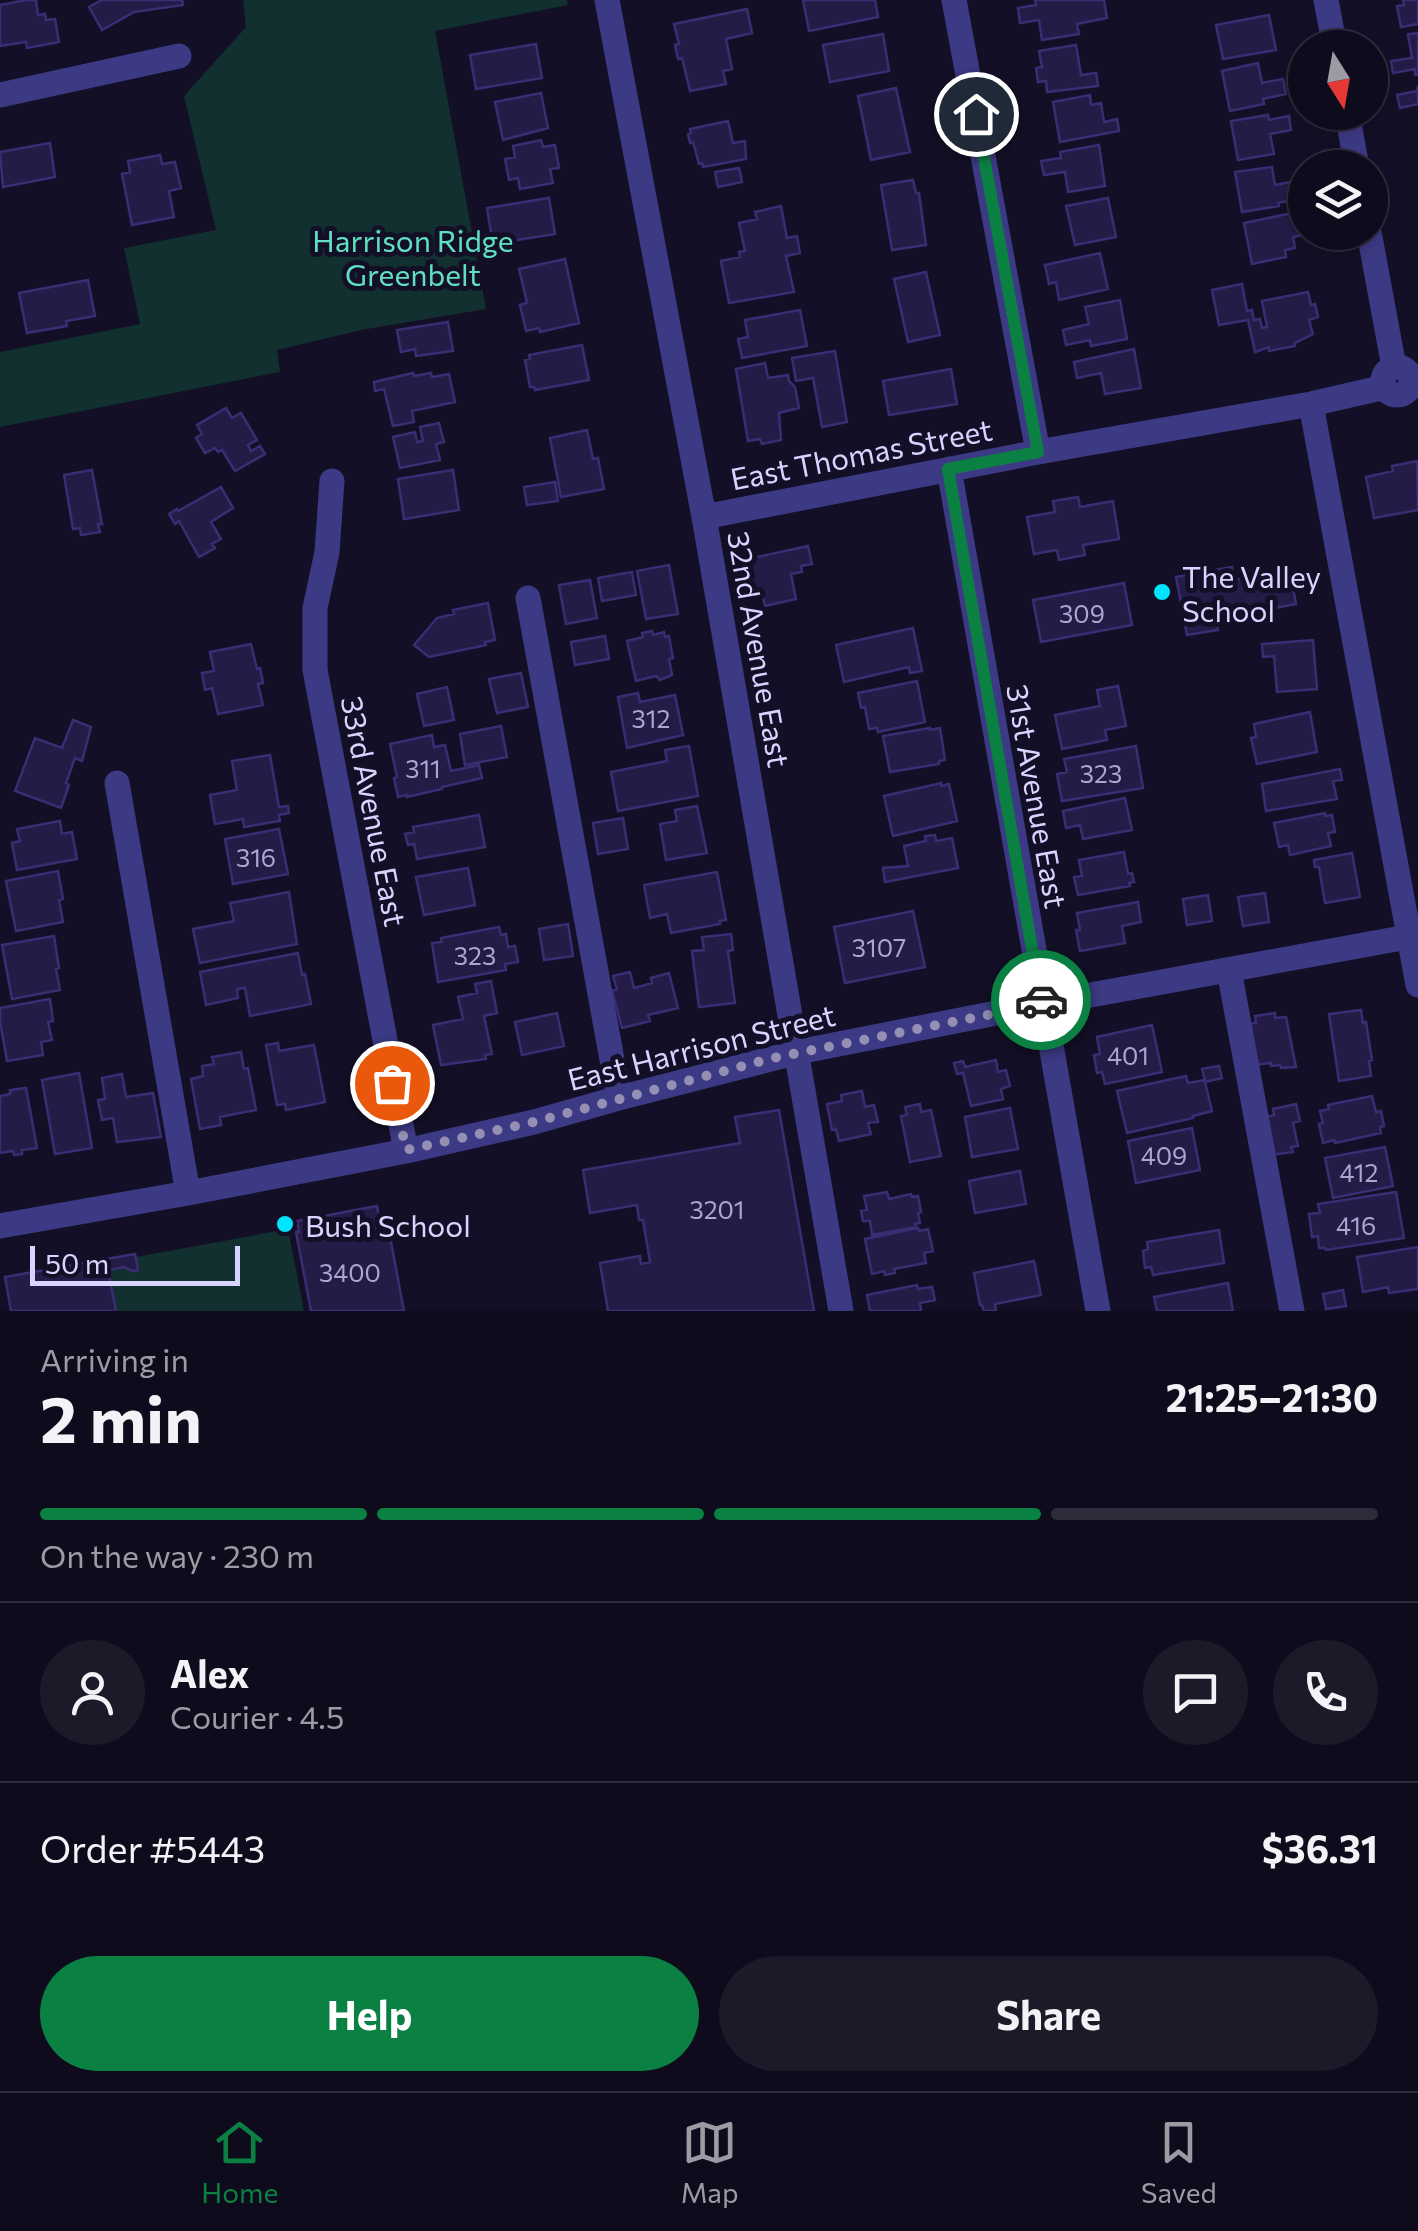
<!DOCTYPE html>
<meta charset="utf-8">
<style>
:root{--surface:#0e0b1c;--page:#1c1929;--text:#f1f3f6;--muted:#9b9ba3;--line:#2e2b3b;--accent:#0b8043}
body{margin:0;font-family:Commissioner,sans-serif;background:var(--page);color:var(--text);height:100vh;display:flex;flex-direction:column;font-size:38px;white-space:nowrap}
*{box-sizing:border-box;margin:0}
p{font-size:32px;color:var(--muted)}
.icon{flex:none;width:55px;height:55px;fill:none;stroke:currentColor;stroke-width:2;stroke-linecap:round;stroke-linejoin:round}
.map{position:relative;height:1311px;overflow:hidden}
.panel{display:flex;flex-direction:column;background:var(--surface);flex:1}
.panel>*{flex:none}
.needle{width:65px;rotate:169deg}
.tools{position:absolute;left:1288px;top:30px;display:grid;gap:20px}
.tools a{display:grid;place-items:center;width:100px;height:100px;border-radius:50%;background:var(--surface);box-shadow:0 5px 15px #0003,0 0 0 2px var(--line);font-size:50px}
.scale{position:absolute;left:30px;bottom:25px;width:210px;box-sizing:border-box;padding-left:10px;border:5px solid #d9d4ff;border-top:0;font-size:28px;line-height:35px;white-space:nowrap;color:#d9d4ff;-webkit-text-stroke:8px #130f26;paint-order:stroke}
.pin{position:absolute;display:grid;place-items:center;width:85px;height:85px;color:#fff;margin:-42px;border:5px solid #fff;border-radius:50%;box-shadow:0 2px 10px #0007}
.courier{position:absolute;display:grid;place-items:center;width:100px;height:100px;margin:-50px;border:8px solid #0b8043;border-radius:50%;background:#fff;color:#222;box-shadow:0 2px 12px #0007}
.summary em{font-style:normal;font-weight:700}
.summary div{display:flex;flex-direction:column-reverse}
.summary{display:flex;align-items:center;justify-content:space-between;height:170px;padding:0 40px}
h1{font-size:65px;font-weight:700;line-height:75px}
.bar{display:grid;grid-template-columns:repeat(4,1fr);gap:15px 10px;align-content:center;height:120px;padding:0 40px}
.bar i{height:12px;border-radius:8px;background:var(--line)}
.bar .current{background:var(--accent)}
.bar p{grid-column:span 4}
.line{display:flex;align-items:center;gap:25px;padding:0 40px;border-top:2px solid var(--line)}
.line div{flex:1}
.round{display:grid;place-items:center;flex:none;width:105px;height:105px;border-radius:52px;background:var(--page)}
.action{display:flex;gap:20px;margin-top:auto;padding:20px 40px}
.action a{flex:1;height:115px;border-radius:60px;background:var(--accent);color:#fff;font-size:40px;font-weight:700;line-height:115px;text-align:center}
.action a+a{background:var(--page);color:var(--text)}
.dock{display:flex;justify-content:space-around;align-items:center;height:140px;border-top:2px solid var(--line);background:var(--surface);font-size:28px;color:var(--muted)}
.dock a{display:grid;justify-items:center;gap:5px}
.dock .current{color:var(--accent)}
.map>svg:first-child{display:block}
</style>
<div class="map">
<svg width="1418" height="1311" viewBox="0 0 1418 1311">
<rect width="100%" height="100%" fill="#130f26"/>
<path fill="#12302f" d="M243 0H567L568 5 435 31 486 309 361 330 277 350 280 372 0 427V352L140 324 124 248 216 230 184 96 246 27Z
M288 1229 304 1311H114L116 1310 108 1270 124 1267 138 1270 136 1257Z"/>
<path fill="#241b47" stroke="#3b2d73" stroke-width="2.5" d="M27 0H36L38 15 45 14 46 20 55 19 59 42 27 48 26 42 0 46V5Z
M102 0H182L183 5 134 12 102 30 89 7Z
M803 0H875L878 17 809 31Z
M1035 0H1104L1107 18 1077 24 1079 34 1042 40 1039 20 1020 23 1018 8 1036 5Z
M1403 0H1418V24L1401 27 1397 6 1404 5Z
M747 9 752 33 726 39 732 69 723 71 726 84 690 91 682 58 678 59 675 45 679 44 674 24Z
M1269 15 1276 50 1223 59 1216 25Z
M1418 33V75H1415V69L1393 73 1391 61 1412 58 1408 34Z
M883 34 889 71 830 82 823 45Z
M536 44 542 78 476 89 470 55Z
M1076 45 1081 75 1096 73 1098 86 1047 92 1046 81 1038 82 1036 68 1042 67 1039 51Z
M1258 63 1262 83 1283 79 1286 94 1263 99 1264 104 1230 111 1222 71Z
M1418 86V104L1400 108 1397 95 1417 91Z
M896 88 910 152 871 160 858 96Z
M541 93 548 128 503 140 495 102Z
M1090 95 1091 105 1101 103 1104 122 1117 119 1119 131 1060 142 1053 102Z
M1268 115 1269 120 1289 116 1291 130 1270 134 1274 154 1238 160 1231 121Z
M728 121 733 143 745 141 746 159 703 167 702 163 699 164 693 142 690 143 688 134 691 133 690 129Z
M541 140 543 147 555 145 559 168 550 169 553 183 520 189 518 178 509 180 505 159 515 157 513 146Z
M50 143 55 177 3 187 0 152Z
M1099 145 1105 186 1068 192 1065 172 1044 175 1041 161 1061 158 1060 152Z
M160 155 162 164 175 162 181 188 169 191 174 217 132 225 122 174 130 172 128 161Z
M1272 167 1275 185 1295 181 1298 199 1278 203 1279 206 1242 212 1235 172Z
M739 168 742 182 718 187 715 172Z
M913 180 916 193H919L926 245 892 250 881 185Z
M549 198 555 234 493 244 487 208Z
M1108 198 1116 237 1075 245 1066 206Z
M781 206 787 238 797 236 800 253 786 256 794 292 729 303 721 261 740 257 739 252 745 251 739 223 757 219 755 212Z
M1302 211 1307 234 1293 237 1295 248 1285 250 1286 257 1252 264 1244 223Z
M1100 253 1108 289 1059 300 1056 282 1049 284 1045 265Z
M565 259 579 323 540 332 539 328 526 331 520 305 527 303 519 269Z
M926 272 940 335 908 342 894 279Z
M88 280 95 316 66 321 67 326 27 333 19 293Z
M1242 284 1247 311 1252 310 1254 320 1260 319 1262 328 1267 327 1262 301 1308 292 1311 305 1315 304 1318 317 1309 320 1313 334 1295 343V346L1269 351V347L1255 352 1248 320 1219 325 1212 290Z
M1120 300 1127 339 1091 346 1090 340 1066 345 1063 330 1089 324 1085 307Z
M800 310 807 346 742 358 738 339 748 337 745 320Z
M448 322 453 351 416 356 415 349 401 352 397 330Z
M582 345 589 380 535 390 534 387H530L525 360 530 359 529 355Z
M1134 349 1141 388 1105 394 1101 373 1077 378 1074 362Z
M835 351 847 422 822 427 813 378 796 381 792 358Z
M765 363 768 378 788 375 789 381 795 387 799 408 779 413 781 440 762 444 760 439 748 441 736 369Z
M951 369 957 404 889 415 883 381Z
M413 373 414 376 431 373 432 377 449 374 455 402 412 411 414 422 393 426 384 389 375 391 374 382Z
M226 408 232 418 241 413 257 440 248 445 251 451 260 446 265 454 235 471 222 450 218 452 215 448 205 453 196 438 202 434 197 425Z
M439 423 444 442 436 444 440 460 400 468 393 437 415 432 417 442 423 441 420 427Z
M587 430 593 459 598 458 604 489 561 497 550 438Z
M1417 461 1418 510 1374 518 1366 477 1393 471 1392 466Z
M92 470 102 524H98L100 532 81 535 80 528 73 529 64 475Z
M453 470 459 510 404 519 398 479Z
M555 482 558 501 527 505 524 487Z
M221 487 233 508 211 522 221 539 212 544 215 548 199 557 179 521 175 524 169 514 177 509 178 511Z
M1078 497 1080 507 1113 501 1119 539 1083 545 1085 555 1059 560 1057 550 1034 554 1027 517 1055 512 1053 501Z
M808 546 812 564 801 566 802 572 791 574 796 599 765 606 763 597 751 599 743 560Z
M669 565 678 614 646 619 637 571Z
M1232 567 1234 580 1290 570 1296 604 1216 619 1218 630 1187 635 1176 577Z
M632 572 636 595 602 601 598 578Z
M590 580 597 618 566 624 559 585Z
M1124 583 1132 625 1041 642 1033 600Z
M488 603 495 640 485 642 486 645 429 657 414 645 437 618 454 614 453 610Z
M913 628 922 671 910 673 909 667 844 682 836 645Z
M652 631 653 635 664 632 665 637 669 636 673 658 669 659 672 675 660 680 656 676 636 681 627 641 643 637 642 633Z
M605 636 609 659 575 665 571 642Z
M1313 640 1317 689 1277 692 1274 656 1263 657 1262 644Z
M251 644 257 669 260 668 263 683 258 684 263 705 218 714 212 688 205 690 202 673 214 671 210 652Z
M521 673 528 707 497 713 489 679Z
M917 681 925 722 878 732 877 728 869 729 865 707 861 708 858 693Z
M1118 686 1126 726 1105 730 1107 740 1062 749 1055 715 1100 706 1097 690Z
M447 687 454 720 424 726 417 694Z
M638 693 640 702 675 695 683 735 627 748 618 697Z
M1310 712 1317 752 1257 764 1251 738 1256 737 1254 724Z
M73 720 91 727 82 761 75 758 66 783 69 785 61 808 15 791 35 738 62 748Z
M501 726 507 757 465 765 460 734Z
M930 728V730L940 728 945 760 939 761V764L890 772 883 736Z
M432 735 434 747 445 745 451 771 479 765 482 778 442 787V789L407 797V795L398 797 394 778 397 777 390 744Z
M689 746 698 796 618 811 611 772 667 761 665 750Z
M1136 746 1143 788 1062 801 1057 774 1067 772 1064 759Z
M270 755 279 807 288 806 289 813 279 815 280 821 244 827 243 819 215 824 210 795 237 790 232 761Z
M1340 769 1342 780 1333 781 1337 799 1266 811 1262 784Z
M941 783V786L949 784 957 821 893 836 884 796Z
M1125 798 1132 830 1083 839 1080 825 1066 828 1063 811Z
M697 806 707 853 666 860 660 824 677 821 675 810Z
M1325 813V816L1332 815 1335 832 1328 833 1331 846 1290 855 1288 845 1279 847 1274 823Z
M479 815 485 847 417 859 414 844 408 845 405 834 414 832 413 827Z
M623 818 628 849 598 854 593 823Z
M60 821 62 834 72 832 77 859 17 870 12 843 20 841 17 829Z
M279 829 288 874 233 884 225 839Z
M935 835 936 841 952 838 958 868 885 882 883 868 908 866 904 846 926 841 925 836Z
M1124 852 1128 874 1132 873 1134 882 1129 883 1130 886 1078 895 1074 877 1082 876 1079 860Z
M1352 853 1360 897 1325 903 1319 867H1315L1314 860Z
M468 868 475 905 424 915 416 877Z
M58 871 63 899 59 900 63 922 16 931 6 881Z
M717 872 726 920 720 921V924L671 933 667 914 650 918 644 885Z
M289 892 297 944 200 963 193 929 234 921 230 903Z
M1265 893 1269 922 1243 926 1238 897Z
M1208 895 1212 921 1187 925 1183 899Z
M1138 902 1141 922 1122 926 1125 943 1080 951 1076 930H1080L1077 913Z
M913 911 925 967 845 983 834 927Z
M568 924 573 956 544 960 539 929Z
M499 927 501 935 506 934 508 947 515 946 518 962 505 964 506 970 438 982 432 943 442 942 441 938Z
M731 934 733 950 728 951 735 1003 699 1007 692 951 704 950 702 937Z
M54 936 59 968 56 969 60 990 12 999 2 945Z
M298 953 302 975 305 974 311 1004 250 1016 245 988 237 989 238 998 206 1005 200 972Z
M630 972 634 988 652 983 651 978 669 973 678 1008 648 1015 650 1021 622 1028 612 991 617 989 613 976Z
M491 981 497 1013 484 1016 492 1054 485 1055 486 1059 441 1065 433 1025 463 1019 458 997 477 993 475 984Z
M50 999 53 1021 48 1022 52 1040 41 1042 43 1055 7 1061 0 1021V1008Z
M1361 1010 1363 1023 1366 1022 1372 1060 1369 1061 1371 1076 1339 1081 1329 1014Z
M557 1013 564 1046 522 1055 515 1022Z
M1275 1013V1018L1286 1017 1296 1067 1281 1068 1280 1065 1271 1066V1063L1254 1065 1248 1024 1256 1023 1255 1016Z
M1152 1025 1162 1072 1105 1084 1102 1072 1097 1073 1094 1055 1100 1054 1097 1037Z
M278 1043 279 1051 314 1045 325 1102 286 1110 285 1104 277 1105 266 1045Z
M241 1052 244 1069 248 1068 256 1110 220 1117 221 1125 200 1129 191 1079 203 1076 202 1066 214 1064 212 1057Z
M996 1060 998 1072 1006 1070 1010 1086 1001 1089 1003 1099 971 1106 963 1073 957 1074 954 1063 963 1061 965 1067Z
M1219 1066 1222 1078 1205 1082 1212 1111 1193 1116V1118L1127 1133 1117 1091 1186 1076 1188 1083 1205 1080 1202 1069Z
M79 1073 92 1148 55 1154 42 1080Z
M122 1074 126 1097 153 1093 161 1137 117 1142 113 1118 102 1120 98 1100 105 1099 102 1078Z
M26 1088 37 1148 22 1150V1154L14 1155 13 1151 0 1153V1096L10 1094V1090Z
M862 1091 865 1107 874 1105 878 1122 868 1123 871 1134 839 1141 836 1129 832 1130 827 1104 842 1101 841 1095Z
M1372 1096 1376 1112 1381 1111 1384 1126 1380 1127 1381 1133 1335 1143 1334 1140 1323 1143 1319 1124 1323 1123 1320 1111 1329 1109 1328 1105Z
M920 1104 921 1112 931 1110 941 1156 910 1162 901 1116 907 1115 905 1107Z
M1296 1104 1300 1121 1293 1123 1298 1146 1291 1147 1293 1152 1270 1155 1262 1118 1274 1115 1273 1109Z
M1010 1108 1018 1149 972 1157 965 1117Z
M779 1110 814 1311H608L600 1263 640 1256 641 1264 650 1262 643 1220H639L637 1205 590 1213 583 1170 740 1143 735 1117Z
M1192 1128 1200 1170 1136 1183 1128 1141Z
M1385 1147 1393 1186 1333 1198 1325 1158Z
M1020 1171 1026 1204 975 1213 969 1181Z
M887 1192 889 1199 911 1194 912 1197 918 1196 921 1212 918 1213 920 1223 915 1224 916 1227 872 1235 870 1221H863L861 1211 867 1210 864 1196Z
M1396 1192 1404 1238 1326 1250 1325 1248H1319L1318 1236 1312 1237 1309 1214 1320 1213 1318 1204Z
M377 1206 379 1217 386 1215 404 1311H311L296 1232H299L297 1221Z
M918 1228 919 1231 928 1229 933 1251 924 1253 926 1263 894 1269 895 1273 885 1275 884 1271 872 1274 865 1239Z
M1219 1230 1224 1263 1153 1275 1151 1267 1145 1268 1143 1251 1148 1249 1147 1242Z
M1418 1247V1289L1389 1293 1388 1287 1363 1292 1357 1257Z
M135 1254 138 1270 133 1271 124 1267 108 1270 116 1311H11L5 1277Z
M1034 1261 1041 1295 995 1304 996 1311H984L982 1305H980L974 1273Z
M1228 1283 1233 1311H1157L1154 1297Z
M917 1285 918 1289 932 1287 935 1300 920 1303 921 1311H870L867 1295Z
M1343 1290 1346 1306 1326 1309 1323 1294Z"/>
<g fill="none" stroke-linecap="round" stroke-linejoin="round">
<path stroke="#3d3a85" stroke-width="25" d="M607 0 704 517 841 1311
M954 0 1038 452
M1326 0 1335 48
M0 95 179 56
M1347 112 1357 168
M1369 232 1394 367
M1383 381a14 14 0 1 1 28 0a14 14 0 1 1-28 0Z
M1311 404 1418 985
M949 469 1098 1311
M332 481 327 552 315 608V670L406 1151
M704 517 1038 452 1311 404 1385 387
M528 598 619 1098
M117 783 188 1193
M1229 970 1292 1311
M0 1226 188 1193 406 1151 534 1122 619 1098 798 1052 1042 1004 1418 935"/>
</g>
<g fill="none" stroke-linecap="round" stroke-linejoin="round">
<path stroke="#948fb3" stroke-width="10" stroke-dasharray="0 18" d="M392 1083 406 1150 534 1122 773 1058 1042 1004 1041 1000"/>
<path stroke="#0b8043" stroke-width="12" d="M976 114 1038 452 948 469 1041 1000"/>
</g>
<g fill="#00e5ff" stroke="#130f26" stroke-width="4">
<circle cx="1162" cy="592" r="10"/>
<circle cx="285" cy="1224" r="10"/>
</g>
<g text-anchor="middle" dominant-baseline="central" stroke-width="10" stroke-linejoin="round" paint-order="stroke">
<g font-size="25" fill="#aca6d1">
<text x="1082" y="613">309</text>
<text x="651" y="718">312</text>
<text x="423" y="768">311</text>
<text x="1101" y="773">323</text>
<text x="256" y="857">316</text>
<text x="879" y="947">3107</text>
<text x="475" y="955">323</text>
<text x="1128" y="1055">401</text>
<text x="1164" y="1155">409</text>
<text x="1359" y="1172">412</text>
<text x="717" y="1209">3201</text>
<text x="1356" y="1225">416</text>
<text x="350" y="1272">3400</text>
</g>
<g font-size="30" fill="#5fe0c0" stroke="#130f26">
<text x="413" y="239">Harrison Ridge<tspan x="413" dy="34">Greenbelt</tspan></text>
</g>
<g font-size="30" fill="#d9d4ff" stroke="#130f26">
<text transform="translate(861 453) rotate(-11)">East Thomas Street</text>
<text transform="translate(760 649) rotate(80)">32nd Avenue East</text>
<text transform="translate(1038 796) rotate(80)">31st Avenue East</text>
<text transform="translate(375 811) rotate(79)">33rd Avenue East</text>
<text transform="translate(701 1046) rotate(-14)">East Harrison Street</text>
</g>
<g font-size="30" fill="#d9d4ff" stroke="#130f26" text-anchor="start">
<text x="1182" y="575">The Valley<tspan x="1182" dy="34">School</tspan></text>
<text x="305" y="1224">Bush School</text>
</g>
</g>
</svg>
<div class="tools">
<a><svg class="needle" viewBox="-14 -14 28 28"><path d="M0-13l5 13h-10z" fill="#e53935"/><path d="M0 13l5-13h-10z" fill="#9b9ba3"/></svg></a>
<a><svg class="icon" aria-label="layers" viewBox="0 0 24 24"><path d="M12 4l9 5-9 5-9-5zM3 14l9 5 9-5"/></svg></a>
</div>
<div class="scale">50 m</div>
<div class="pin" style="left:392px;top:1083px;background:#ea580c"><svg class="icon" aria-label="bag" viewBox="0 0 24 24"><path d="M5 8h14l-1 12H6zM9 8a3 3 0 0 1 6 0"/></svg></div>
<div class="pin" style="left:976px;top:114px;background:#1f2937"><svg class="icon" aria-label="home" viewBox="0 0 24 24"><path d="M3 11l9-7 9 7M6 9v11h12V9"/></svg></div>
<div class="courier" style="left:1041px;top:1000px"><svg class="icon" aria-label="car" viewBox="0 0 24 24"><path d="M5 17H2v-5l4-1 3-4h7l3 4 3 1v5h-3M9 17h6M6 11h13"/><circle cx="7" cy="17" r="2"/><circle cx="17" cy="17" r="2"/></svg></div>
</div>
<section class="panel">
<div class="summary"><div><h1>2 min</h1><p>Arriving in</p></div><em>21:25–21:30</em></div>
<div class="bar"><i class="current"></i><i class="current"></i><i class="current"></i><i></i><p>On the way · 230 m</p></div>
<div class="line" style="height:180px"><a class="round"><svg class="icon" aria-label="person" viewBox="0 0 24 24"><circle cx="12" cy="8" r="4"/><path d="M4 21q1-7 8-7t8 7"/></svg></a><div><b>Alex</b><p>Courier · 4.5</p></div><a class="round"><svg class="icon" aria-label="chat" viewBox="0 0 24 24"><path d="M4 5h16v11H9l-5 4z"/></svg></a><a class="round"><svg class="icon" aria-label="phone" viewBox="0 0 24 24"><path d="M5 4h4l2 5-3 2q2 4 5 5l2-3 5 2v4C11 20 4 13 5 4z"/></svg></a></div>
<div class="line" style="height:130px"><div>Order #5443</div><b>$36.31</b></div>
<div class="action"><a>Help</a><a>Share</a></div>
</section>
<nav class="dock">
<a class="current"><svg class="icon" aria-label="home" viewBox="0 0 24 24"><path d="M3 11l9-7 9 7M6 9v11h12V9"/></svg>Home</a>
<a><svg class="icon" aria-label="map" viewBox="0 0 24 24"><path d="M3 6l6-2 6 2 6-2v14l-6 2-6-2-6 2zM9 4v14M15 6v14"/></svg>Map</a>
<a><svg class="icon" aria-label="saved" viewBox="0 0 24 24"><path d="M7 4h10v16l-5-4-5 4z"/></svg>Saved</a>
</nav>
